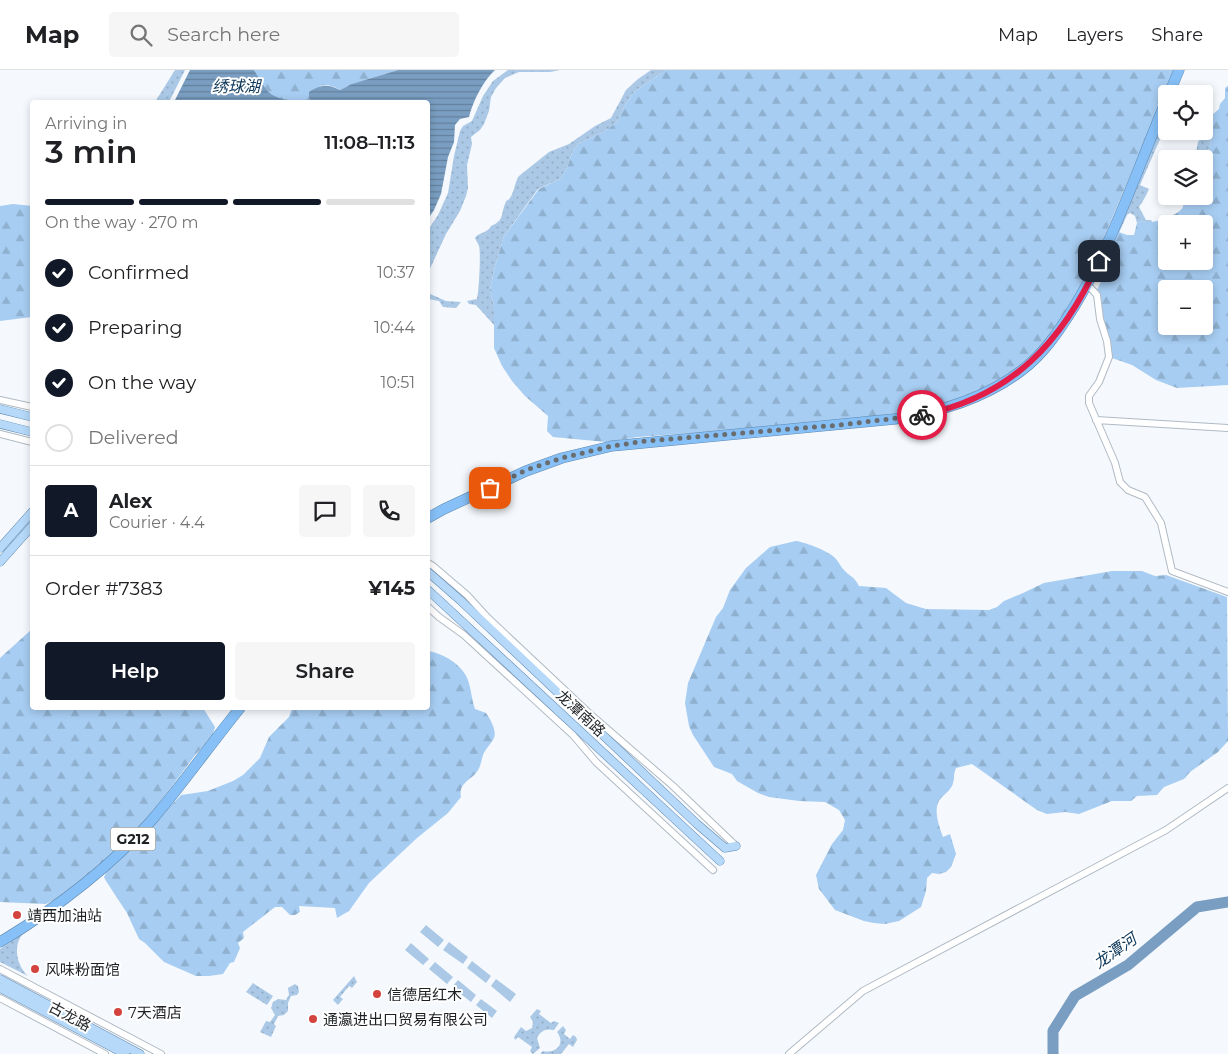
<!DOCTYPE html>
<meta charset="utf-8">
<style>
:root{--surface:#fff;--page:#f6f6f6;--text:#202124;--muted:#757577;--line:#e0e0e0;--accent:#111827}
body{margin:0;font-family:Montserrat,"Noto Sans SC",sans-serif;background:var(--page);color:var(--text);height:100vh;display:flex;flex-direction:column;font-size:19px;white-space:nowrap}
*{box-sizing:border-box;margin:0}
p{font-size:16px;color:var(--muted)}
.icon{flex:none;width:28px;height:28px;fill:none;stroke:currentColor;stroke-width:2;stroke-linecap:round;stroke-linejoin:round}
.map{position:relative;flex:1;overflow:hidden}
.side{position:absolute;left:30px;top:30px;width:400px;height:610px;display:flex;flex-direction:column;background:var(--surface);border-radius:5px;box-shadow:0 2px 8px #0003}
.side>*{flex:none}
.buttons{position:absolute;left:1158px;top:15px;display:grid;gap:10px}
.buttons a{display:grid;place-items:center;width:55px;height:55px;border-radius:5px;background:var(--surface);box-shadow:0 2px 8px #0003;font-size:25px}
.pin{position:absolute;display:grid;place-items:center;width:42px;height:42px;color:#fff;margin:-21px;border-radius:10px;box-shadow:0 2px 8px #0006}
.courier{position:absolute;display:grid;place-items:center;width:50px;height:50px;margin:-25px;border:4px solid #e11d48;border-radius:50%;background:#fff;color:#222;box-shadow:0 1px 6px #0007}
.overview em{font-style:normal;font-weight:600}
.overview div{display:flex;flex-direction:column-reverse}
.overview{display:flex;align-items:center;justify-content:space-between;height:85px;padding:0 15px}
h1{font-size:32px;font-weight:600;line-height:38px}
.bar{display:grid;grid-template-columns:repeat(4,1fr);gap:8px 5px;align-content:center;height:60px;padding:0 15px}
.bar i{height:6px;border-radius:4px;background:var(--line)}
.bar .current{background:var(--accent)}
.bar p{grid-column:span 4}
.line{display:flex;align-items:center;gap:12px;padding:0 15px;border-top:1px solid var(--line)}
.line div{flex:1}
.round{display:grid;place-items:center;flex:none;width:52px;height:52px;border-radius:5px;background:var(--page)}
ol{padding:0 15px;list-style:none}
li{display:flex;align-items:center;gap:15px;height:55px}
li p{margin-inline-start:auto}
li .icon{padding:5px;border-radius:50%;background:var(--accent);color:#fff;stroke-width:4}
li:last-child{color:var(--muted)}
li i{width:28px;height:28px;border:2px solid var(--line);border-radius:50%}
.action{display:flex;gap:10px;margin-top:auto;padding:10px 15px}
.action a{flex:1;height:58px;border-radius:5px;background:var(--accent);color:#fff;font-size:20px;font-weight:600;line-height:58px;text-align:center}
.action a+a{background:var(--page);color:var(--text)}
header{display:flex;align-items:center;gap:30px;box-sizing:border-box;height:70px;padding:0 25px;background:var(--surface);border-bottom:1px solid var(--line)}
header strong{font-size:24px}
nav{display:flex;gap:28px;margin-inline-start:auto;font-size:18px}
.search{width:350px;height:45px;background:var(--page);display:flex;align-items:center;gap:12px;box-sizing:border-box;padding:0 18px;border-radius:5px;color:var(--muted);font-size:19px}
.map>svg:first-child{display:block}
</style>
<header>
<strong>Map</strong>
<div class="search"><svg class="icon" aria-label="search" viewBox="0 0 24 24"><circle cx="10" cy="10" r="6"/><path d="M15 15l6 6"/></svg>Search here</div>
<nav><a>Map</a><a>Layers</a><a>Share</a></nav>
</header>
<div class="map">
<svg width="1228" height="984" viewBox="0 0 1228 984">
<defs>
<pattern id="grass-dots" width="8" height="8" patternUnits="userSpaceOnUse" patternTransform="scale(1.25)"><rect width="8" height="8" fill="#abc9e6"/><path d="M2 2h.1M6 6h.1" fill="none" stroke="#93acc5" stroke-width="1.8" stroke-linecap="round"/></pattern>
<pattern id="forest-firs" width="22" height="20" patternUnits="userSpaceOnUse" patternTransform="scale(1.25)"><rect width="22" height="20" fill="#a7cdf2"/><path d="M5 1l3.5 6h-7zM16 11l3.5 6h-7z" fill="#8fb0cf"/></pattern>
<pattern id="water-rules" width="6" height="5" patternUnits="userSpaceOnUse" patternTransform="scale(1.25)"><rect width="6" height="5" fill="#7a9ec1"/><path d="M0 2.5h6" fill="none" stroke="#63809d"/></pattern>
</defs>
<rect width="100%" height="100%" fill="#f5f9fd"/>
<path fill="url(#grass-dots)" d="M175 0H185L169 32H155Z
M508 0H560L550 2H519L505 8 496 18 491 27 489 41 484 54 480 60 471 67 472 74 467 95 468 118 466 126 460 141 446 164 428 203V160L438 145 448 123 454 86 460 61 463 56 472 51 483 26 493 11Z
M651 0H666L634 22 624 37 617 52 605 61 578 74 572 83 567 98 560 109 538 119 504 166 494 200 490 220 494 235V255L476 235 469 234 467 231 477 229C479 222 481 182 479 176 478 173 476 171 475 168 479 162 488 163 491 156 504 151 501 144 505 134 507 128 506 133 510 128 515 121 514 113 519 106L549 82 569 74 595 56 611 48 626 20 638 9Z
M1166 39V56L1164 59 1161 67 1140 115 1149 119C1146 126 1143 131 1139 137L1146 150H1151L1152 152 1146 153 1143 151 1137 153 1135 146 1130 143 1127 145 1119 163 1116 161Z
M1213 50 1211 70 1204 98 1203 85 1195 87 1198 72 1203 65 1204 53Z
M428 223 446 231 461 232 456 238 443 237 439 231 428 229Z
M25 862C12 873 16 895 28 906L0 892V879Z
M354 906 357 912 352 918 349 916 340 927 343 929 338 935 333 930Z
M253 913 273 926 267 935 246 922Z
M295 914 298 916 299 922 297 925 291 926 288 933V941L284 945 278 946 274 954 276 956 271 967 260 962 266 951 270 952 275 945 271 938 273 932 278 929 286 930 289 925 288 918Z
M537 939 541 941 539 944 551 953 554 951 559 953 554 960C546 958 540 961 537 968L540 978 533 984 530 981 532 977 518 967 515 970 514 967 521 957 526 961 532 958 533 952 530 947Z
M563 956 566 960 564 964 570 969 573 965 576 967 577 970 573 977 569 974 561 984H540L543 981C556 984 566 974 557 962Z"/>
<path fill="url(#forest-firs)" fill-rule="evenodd" d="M254 0H398L353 14 340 20C326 12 317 13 309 28L311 32C298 32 278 32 269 24 262 17 259 8 254 0Z
M666 0H1175L1091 198 1062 250 1030 290 993 315 951 333 907 343 733 360 638 367 606 372 553 367 547 361 548 346 525 326 512 311 502 296 494 278V235L490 220 494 200 504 166 539 119 560 109 567 98 572 83 578 74 605 61 617 52 624 37 634 22Z
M1228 16V315L1177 318 1156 310 1132 295 1112 288 1097 220 1103 207 1098 204 1116 161 1127 165H1134L1137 153 1143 151C1152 155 1178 146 1183 137 1183 136 1184 130 1184 129L1190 126H1204V98L1211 70 1213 44 1219 39 1220 34 1225 28V18ZM1166 154H1204V191H1166ZM1166 219H1204V256H1166Z
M13 134 32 136V247L0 251V136Z
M796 471C805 472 831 482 836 489 839 492 840 496 843 499 850 507 854 506 859 516L886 518 906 533 926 539 989 540 997 537 1004 531 1023 523 1044 513 1112 501H1142L1155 506 1166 505 1227 527 1228 671 1218 682 1190 702 1184 709 1164 717 1157 725 1137 726 1131 731H1112L1079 744 1065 742 1047 744 1037 740 972 694 956 698C953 705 955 707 953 713 952 719 945 724 941 728 932 738 939 756 943 767L950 764 956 784 951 797 946 802 939 804 932 803 927 808 926 821 921 837 899 851 885 854 874 853 864 851 835 840 819 819 816 805 832 774 843 760 845 750 839 740 825 732 799 731 769 727 758 723 737 711 732 704 714 697 693 665 689 656 685 633 688 613 716 547 723 538 730 520 746 498 770 477Z
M32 559V638H203L215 657 212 668 196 684 148 748 99 796 62 826 46 834 0 832V588Z
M428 581C441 583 458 592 465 604 471 613 471 628 475 639L486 643C490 649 497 660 494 668 491 674 486 678 483 685 481 691 481 697 476 703 469 711 458 714 461 727L448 743 417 768 369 813 349 841 337 848 335 838 299 836 300 842 295 845H290L282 837H275L243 862 244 868 238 873 240 878 234 892 230 893 223 904 209 906H196L164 892 145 873 139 869 127 843 106 811 104 807 107 801 181 725 208 721 233 711 243 705 260 688 269 667 289 647 292 638H428Z"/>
<path fill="#abc9e6" d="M426 855 444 870 438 877 420 862Z
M449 872 468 887 463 894 443 880Z
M411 873 429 889 423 895 405 880Z
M472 891 491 906 486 913 467 898Z
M435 892 453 907 447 914 429 899Z
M496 909 516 924 510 932 491 916Z
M458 910 476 925 471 932 452 917Z
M481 929 497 941 492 948 476 935Z"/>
<path fill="url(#water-rules)" d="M190 0H254C270 26 267 26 298 32H174Z
M398 0H495C483 11 473 31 469 47L460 49 455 55 454 72 448 87 441 124 434 140 428 149V32H311L309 28V22C321 14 328 14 340 20L352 14Z"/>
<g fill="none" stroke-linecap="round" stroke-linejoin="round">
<path stroke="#7a9ec1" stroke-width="11" d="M1053 984V961L1075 926 1128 895 1197 837 1228 832"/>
<g stroke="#b0bac4" stroke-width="8">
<path id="minor" d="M1088 215 1097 225 1100 249 1107 271 1109 287 1099 312 1089 326V333L1115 393 1120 412 1128 420 1145 427 1161 453 1172 501 1228 522
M0 330 32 337
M1096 350 1228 358
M0 364 32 372
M428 493 433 496 467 525 487 547 590 644 673 716 736 776
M428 537 439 547 464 565 573 665 596 692 713 800
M0 899 161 984
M0 928 105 984
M789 984 863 921 1166 760 1228 718"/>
</g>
<g stroke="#6188ad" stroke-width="9">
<path id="major" d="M0 339 32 347
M0 354 32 362
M0 478 32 442
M0 492 32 456
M428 502 460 530 697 754 725 778 736 776
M428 520 720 791
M0 909 140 984
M0 918 125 984"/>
</g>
<g stroke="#6188ad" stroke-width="11">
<path id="highway" d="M1169 24 1179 0
M428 448 444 439 526 401 562 388 612 376 895 349C941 342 984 329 1021 301 1043 285 1059 261 1074 237 1113 173 1137 100 1166 31
M0 872C55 839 108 799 151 751 182 715 210 675 240 638"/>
</g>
<use href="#minor" stroke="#fff" stroke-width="6"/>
<use href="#major" stroke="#b6d9fa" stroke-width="8"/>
<use href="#highway" stroke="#86c0f7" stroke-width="10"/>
</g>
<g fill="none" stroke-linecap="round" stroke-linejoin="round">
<path stroke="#696d70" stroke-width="5" stroke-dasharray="0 9" d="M490 418 526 400 562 388 612 376 646 371 840 355 922 345"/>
<path stroke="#e11d48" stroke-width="6" d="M922 345C1011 327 1063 272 1099 191"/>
</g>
<g fill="#d3443e" stroke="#fff" stroke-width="2">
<circle cx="17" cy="845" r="5"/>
<circle cx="35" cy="899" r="5"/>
<circle cx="377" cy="924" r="5"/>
<circle cx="118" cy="942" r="5"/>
<circle cx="313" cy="949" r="5"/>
</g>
<g text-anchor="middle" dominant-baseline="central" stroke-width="4" stroke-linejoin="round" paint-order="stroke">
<rect fill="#fff" stroke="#616466" stroke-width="1" x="110.5" y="757.5" width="45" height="23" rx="4"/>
<g font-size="14" font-weight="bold" fill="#1d2124">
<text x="133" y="769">G212</text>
</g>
<g font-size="15" fill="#1d2124" stroke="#fff">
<text transform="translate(581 643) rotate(43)">龙潭南路</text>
<text transform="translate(70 946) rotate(28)">古龙路</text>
</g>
<g font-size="15" fill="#1d2124" stroke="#fff" text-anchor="start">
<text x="27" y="845">靖西加油站</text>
<text x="45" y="899">风味粉面馆</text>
<text x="387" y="924">信德居红木</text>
<text x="128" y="942">7天酒店</text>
<text x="323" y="949">通瀛进出口贸易有限公司</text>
</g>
<g font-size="16" font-style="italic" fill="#0c3659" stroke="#fff">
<text x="236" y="16">绣球湖</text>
<text transform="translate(1115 881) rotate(-35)">龙潭河</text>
</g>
</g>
</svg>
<div class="buttons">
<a><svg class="icon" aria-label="locate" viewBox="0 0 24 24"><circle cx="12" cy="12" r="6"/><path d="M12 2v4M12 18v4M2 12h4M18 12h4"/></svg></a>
<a><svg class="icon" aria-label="layers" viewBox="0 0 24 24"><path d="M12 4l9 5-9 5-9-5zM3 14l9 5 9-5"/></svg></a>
<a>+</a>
<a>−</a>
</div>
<div class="pin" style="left:490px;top:418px;background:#ea580c"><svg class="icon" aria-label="bag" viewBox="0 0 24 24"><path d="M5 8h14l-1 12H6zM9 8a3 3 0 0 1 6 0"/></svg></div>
<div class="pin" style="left:1099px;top:191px;background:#1f2937"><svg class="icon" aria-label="home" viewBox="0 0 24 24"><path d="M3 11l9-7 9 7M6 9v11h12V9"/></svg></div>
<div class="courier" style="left:922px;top:345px"><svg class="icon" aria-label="bike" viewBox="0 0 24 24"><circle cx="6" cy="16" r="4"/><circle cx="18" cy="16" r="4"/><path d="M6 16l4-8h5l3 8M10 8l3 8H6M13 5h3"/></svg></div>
<section class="side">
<div class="overview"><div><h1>3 min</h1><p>Arriving in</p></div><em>11:08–11:13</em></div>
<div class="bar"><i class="current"></i><i class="current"></i><i class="current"></i><i></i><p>On the way · 270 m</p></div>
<ol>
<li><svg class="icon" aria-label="check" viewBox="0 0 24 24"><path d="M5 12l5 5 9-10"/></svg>Confirmed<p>10:37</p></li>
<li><svg class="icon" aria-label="check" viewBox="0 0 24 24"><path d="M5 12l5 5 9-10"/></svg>Preparing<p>10:44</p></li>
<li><svg class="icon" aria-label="check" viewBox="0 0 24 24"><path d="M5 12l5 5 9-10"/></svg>On the way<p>10:51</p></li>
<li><i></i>Delivered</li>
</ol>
<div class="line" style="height:90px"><b class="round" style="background:var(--accent);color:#fff">A</b><div><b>Alex</b><p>Courier · 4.4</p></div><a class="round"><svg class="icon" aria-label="chat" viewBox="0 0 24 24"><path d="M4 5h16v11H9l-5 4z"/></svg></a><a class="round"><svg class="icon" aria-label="phone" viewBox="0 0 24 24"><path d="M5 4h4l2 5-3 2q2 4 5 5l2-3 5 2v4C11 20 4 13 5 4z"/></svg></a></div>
<div class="line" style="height:65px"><div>Order #7383</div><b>¥145</b></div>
<div class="action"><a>Help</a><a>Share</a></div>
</section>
</div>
